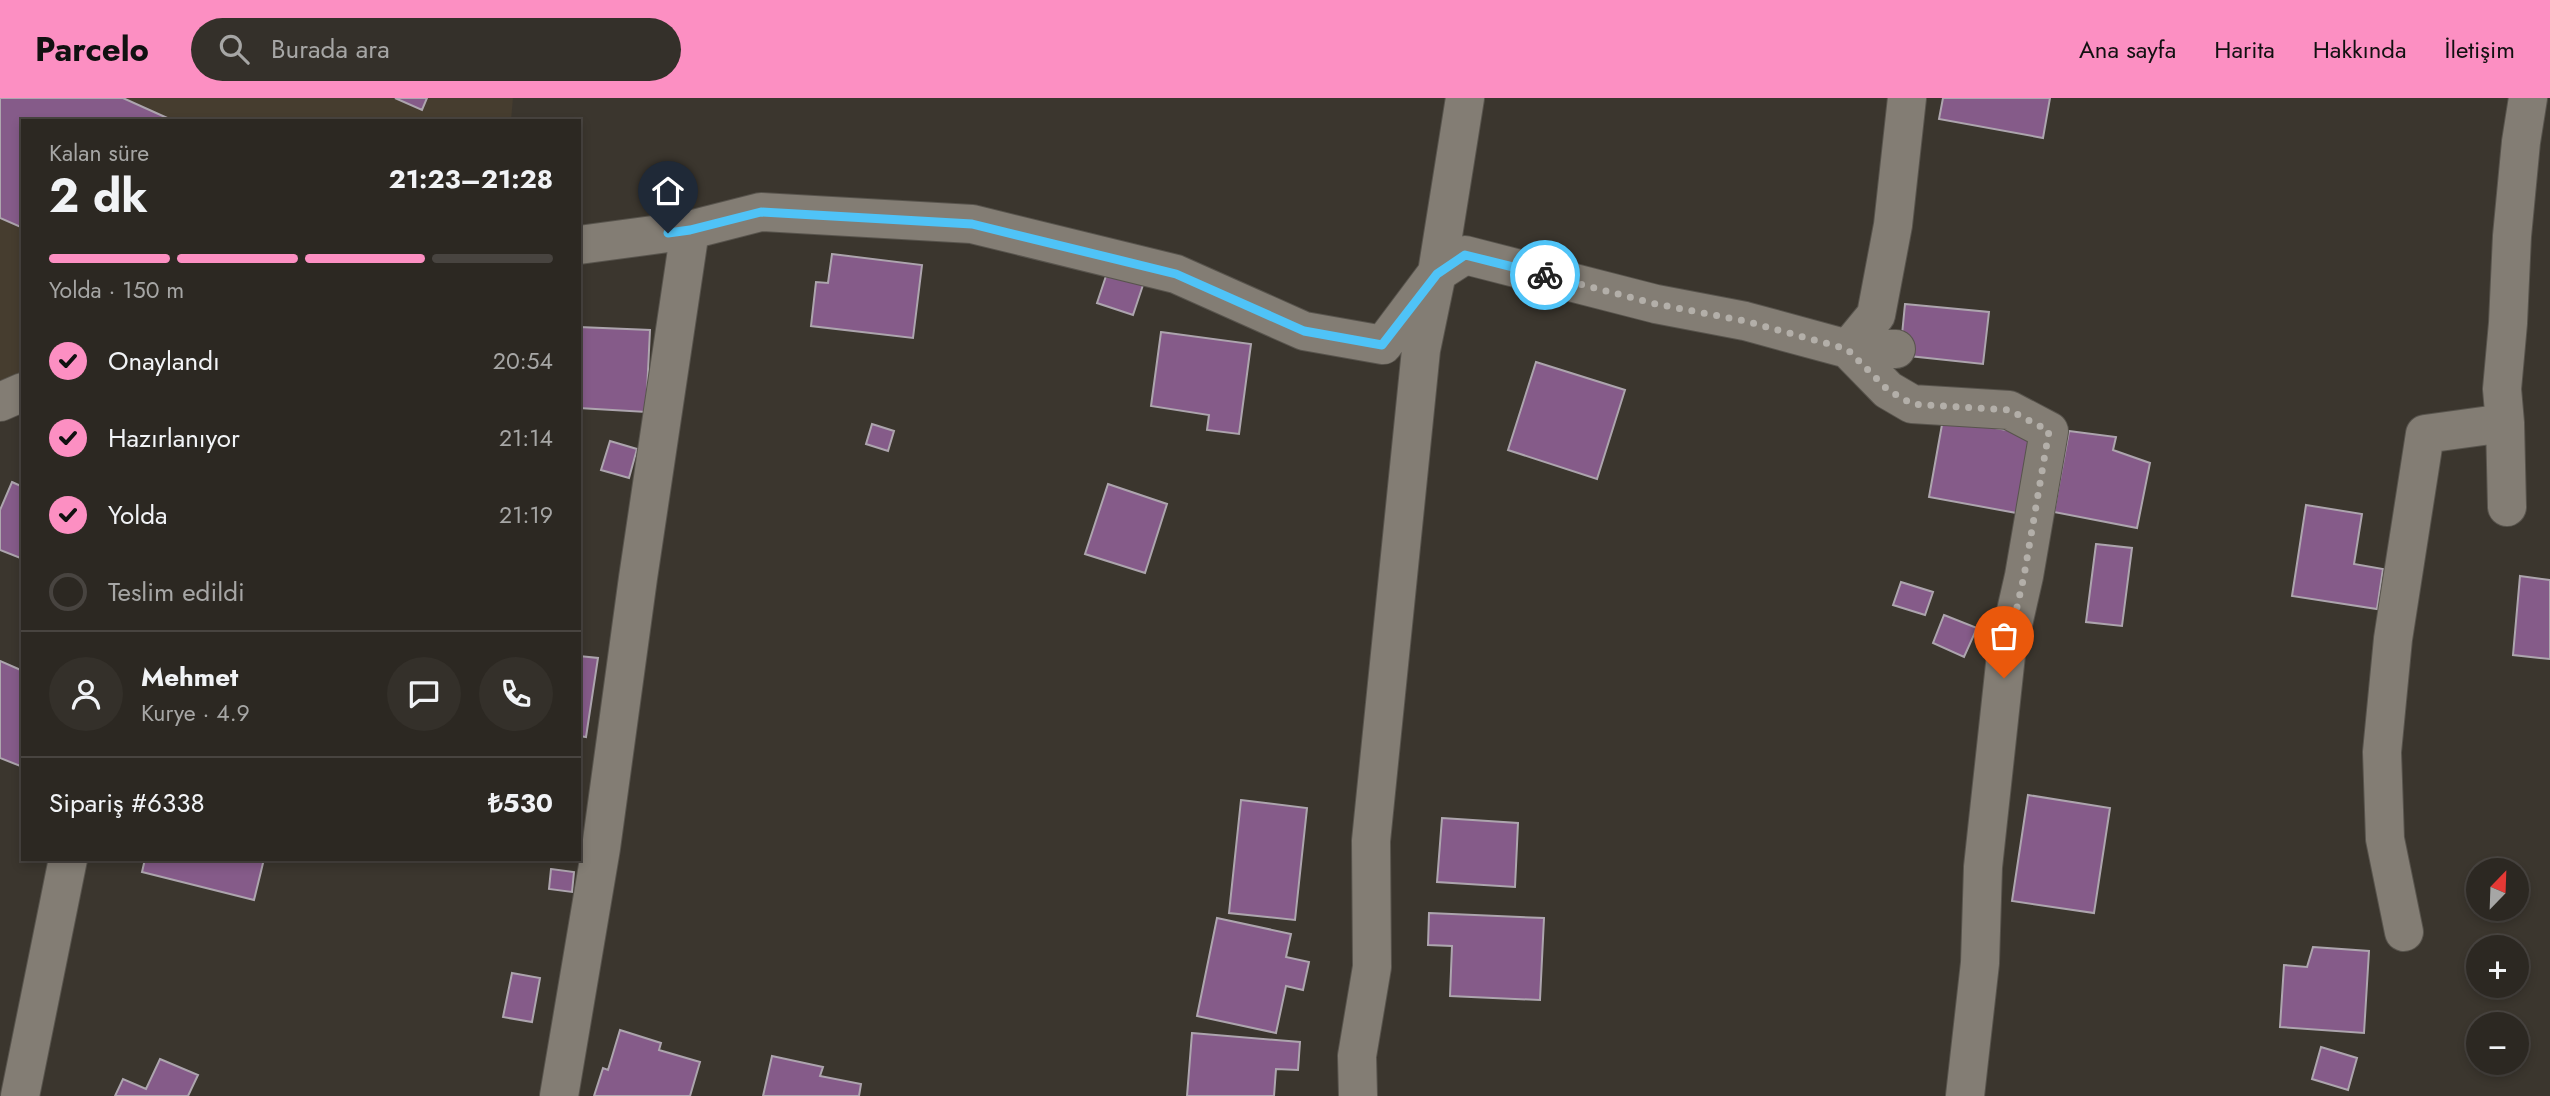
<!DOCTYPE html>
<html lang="tr">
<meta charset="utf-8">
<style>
:root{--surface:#2c2822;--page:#34302a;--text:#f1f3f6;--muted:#a6a6a5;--line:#484440;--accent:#fc8fc2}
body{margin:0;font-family:Jost,sans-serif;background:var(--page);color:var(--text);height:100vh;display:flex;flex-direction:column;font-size:26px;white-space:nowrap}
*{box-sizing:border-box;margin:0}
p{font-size:23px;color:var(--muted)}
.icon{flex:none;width:38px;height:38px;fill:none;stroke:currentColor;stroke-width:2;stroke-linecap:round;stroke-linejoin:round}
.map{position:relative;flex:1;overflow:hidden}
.panel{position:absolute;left:21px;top:21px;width:560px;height:742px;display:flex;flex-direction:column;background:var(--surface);border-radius:0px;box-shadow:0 4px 10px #0003,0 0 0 2px var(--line)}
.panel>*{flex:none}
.needle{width:46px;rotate:23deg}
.fabs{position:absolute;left:2466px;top:760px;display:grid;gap:14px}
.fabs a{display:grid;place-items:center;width:63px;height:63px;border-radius:50%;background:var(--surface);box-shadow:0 4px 10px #0003,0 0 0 2px var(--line);font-size:35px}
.pin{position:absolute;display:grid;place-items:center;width:60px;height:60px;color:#fff;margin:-72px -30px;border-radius:50% 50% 50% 0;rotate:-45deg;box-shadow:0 0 7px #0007}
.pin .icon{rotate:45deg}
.courier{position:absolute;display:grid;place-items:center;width:70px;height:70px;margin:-35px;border:5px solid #4fc3f7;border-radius:50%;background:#fff;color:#222;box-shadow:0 2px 9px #0007}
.summary em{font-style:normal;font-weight:700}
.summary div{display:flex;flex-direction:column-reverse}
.summary{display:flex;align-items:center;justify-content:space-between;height:119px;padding:0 28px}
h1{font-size:46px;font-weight:700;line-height:52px}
.bar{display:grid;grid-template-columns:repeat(4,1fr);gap:10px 7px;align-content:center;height:84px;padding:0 28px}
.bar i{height:9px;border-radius:5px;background:var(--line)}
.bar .selected{background:var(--accent)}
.bar p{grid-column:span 4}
.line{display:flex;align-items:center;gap:18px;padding:0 28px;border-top:2px solid var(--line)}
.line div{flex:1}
.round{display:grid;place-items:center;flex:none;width:74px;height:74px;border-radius:37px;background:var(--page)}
ol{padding:0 28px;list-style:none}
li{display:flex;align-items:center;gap:21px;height:77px}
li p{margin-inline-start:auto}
li .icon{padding:7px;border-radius:50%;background:var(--accent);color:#111;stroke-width:4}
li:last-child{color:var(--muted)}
li i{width:38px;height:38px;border:4px solid var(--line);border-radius:50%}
header{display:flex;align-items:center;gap:42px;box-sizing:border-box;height:98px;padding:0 35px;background:var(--accent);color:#111}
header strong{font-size:33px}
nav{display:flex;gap:38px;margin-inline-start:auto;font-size:24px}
.search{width:490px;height:63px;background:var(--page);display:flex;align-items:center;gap:18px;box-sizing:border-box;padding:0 24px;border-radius:38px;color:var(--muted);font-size:26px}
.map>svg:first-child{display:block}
</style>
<header>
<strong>Parcelo</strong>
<div class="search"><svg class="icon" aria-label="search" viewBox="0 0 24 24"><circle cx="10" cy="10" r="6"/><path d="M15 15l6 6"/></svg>Burada ara</div>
<nav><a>Ana sayfa</a><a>Harita</a><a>Hakkında</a><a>İletişim</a></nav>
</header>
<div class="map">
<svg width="2550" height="998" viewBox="0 0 2550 998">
<rect width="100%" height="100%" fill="#3b362e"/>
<path fill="#463d2f" d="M0 0H513L511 23H23V274L0 284Z"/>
<path fill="#855b89" stroke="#ada5ae" stroke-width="2" d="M0 0H123L174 23H23V130L0 120Z
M395 0H427L422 12Z
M1943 0H2050L2043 40 1939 21Z
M832 156 922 167 913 240 811 228 816 184 828 185Z
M1110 166 1146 178 1133 217 1097 205Z
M1905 206 1989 214 1983 266 1900 257Z
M579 229 650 232 646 314 579 310Z
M1161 234 1251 246 1239 336 1207 332 1209 317 1151 308Z
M1536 264 1625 292 1597 381 1508 352Z
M1943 321 2035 337 2022 416 1929 399Z
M872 326 894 333 888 353 866 346Z
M2069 333 2116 339 2113 352 2150 365 2137 430 2054 414Z
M610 343 637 351 629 380 601 372Z
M12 384 23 389V461L0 452V412Z
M1108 386 1167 406 1145 475 1085 456Z
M2306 407 2362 416 2354 466 2383 471 2377 511 2292 498Z
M2096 446 2132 450 2122 528 2086 524Z
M2520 478 2550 482V561L2513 557Z
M1901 484 1933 494 1925 517 1893 507Z
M1944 517 1977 530 1964 559 1933 545Z
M579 558 598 560 586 639 579 638Z
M0 563 23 573V669L0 660Z
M2028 697 2110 710 2094 815 2012 803Z
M1241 702 1307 710 1295 822 1229 815Z
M1442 720 1518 725 1515 789 1437 784Z
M145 761H264L254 802 142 774Z
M551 771 574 774 572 794 549 791Z
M1429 815 1544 820 1540 902 1450 898 1452 848 1428 847Z
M1217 820 1291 836 1286 859 1309 864 1303 892 1286 888 1276 935 1197 918Z
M2313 849 2369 853 2364 935 2280 929 2284 867 2307 869Z
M512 875 540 880 532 924 503 919Z
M620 932 661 945 659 952 700 964 690 998H594L603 970 608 972Z
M1192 935 1300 944 1298 972 1276 971 1274 998H1187Z
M2321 949 2357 960 2348 992 2312 981Z
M772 958 823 969 820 978 861 986 859 998H763Z
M160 961 198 977 188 998H115L123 981 146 991Z"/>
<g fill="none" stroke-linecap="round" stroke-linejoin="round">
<g stroke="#58544d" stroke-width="40">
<path id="minor" d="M1907 0 1893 127 1876 217 1848 251 1888 292 1912 306 2009 312 2049 333 2024 478 2006 557 1983 769 1980 865 1965 998
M690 132 761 114 972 126 1176 176 1304 233 1383 247 1437 175 1465 157 1656 206 1745 223 1848 251H1896
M0 304 23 294
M2507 409 2505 325 2502 291 2508 225 2512 138 2521 44 2528 0
M2404 834 2385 741 2382 654 2393 541 2425 336 2505 325
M20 998 68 761
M559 998 601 750 638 480 690 132 579 147
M1358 998 1357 958 1372 869 1371 743 1421 252 1437 175 1465 0"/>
</g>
<use href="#minor" stroke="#837d74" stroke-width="38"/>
</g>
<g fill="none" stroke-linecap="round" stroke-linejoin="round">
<path stroke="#b3afa9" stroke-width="7" stroke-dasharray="0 12.6" d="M1545 177 1656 206 1745 223 1847 251 1888 292 1912 306 2009 312 2049 333 2024 478 2006 558 2004 580"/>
<path stroke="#4fc3f7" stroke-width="9" d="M668 135 690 132 761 114 972 126 1176 176 1304 233 1382 247 1437 176 1465 157 1545 177"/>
</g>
</svg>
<div class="fabs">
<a><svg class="needle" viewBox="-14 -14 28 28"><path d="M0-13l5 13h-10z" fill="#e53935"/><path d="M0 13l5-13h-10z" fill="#a6a6a5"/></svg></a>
<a>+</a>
<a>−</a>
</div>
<div class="pin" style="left:2004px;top:580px;background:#ea580c"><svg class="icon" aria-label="bag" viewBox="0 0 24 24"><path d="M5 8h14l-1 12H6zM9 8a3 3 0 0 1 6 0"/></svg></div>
<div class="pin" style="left:668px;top:135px;background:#1f2937"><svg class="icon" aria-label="home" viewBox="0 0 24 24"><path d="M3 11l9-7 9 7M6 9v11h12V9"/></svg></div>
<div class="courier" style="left:1545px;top:177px"><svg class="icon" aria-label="bike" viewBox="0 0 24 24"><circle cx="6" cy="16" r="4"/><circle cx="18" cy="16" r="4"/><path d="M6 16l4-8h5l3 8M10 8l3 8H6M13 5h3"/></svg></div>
<section class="panel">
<div class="summary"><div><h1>2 dk</h1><p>Kalan süre</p></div><em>21:23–21:28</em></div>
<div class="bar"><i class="selected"></i><i class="selected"></i><i class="selected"></i><i></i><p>Yolda · 150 m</p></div>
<ol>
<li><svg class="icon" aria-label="check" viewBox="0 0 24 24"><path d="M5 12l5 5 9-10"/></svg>Onaylandı<p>20:54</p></li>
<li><svg class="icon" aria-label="check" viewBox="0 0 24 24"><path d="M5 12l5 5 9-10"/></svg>Hazırlanıyor<p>21:14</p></li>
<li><svg class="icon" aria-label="check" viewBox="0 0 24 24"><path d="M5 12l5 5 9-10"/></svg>Yolda<p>21:19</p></li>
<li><i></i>Teslim edildi</li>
</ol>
<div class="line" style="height:126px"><a class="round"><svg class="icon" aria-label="person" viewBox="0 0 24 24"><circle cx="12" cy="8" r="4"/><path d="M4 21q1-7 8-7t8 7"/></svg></a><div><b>Mehmet</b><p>Kurye · 4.9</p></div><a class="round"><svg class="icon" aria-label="chat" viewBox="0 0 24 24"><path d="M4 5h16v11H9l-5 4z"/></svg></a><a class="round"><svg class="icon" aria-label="phone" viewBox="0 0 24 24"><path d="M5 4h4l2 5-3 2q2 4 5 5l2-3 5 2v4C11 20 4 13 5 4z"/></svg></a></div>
<div class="line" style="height:91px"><div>Sipariş #6338</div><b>₺530</b></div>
</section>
</div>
